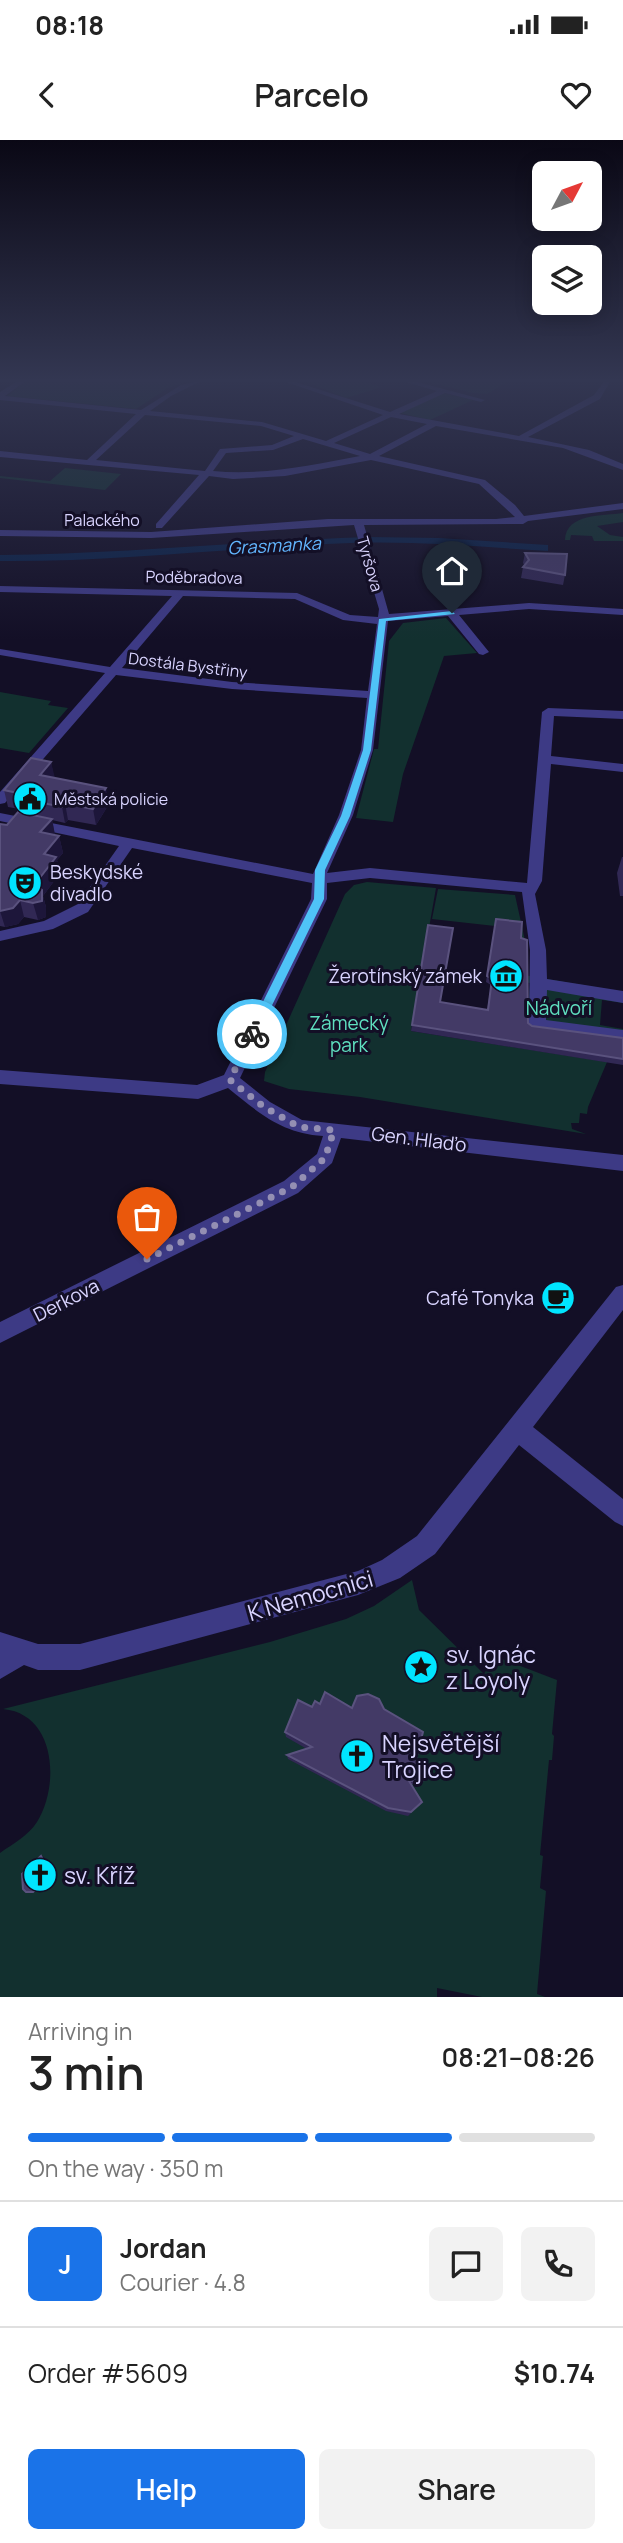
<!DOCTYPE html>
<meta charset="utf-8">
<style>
:root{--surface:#fff;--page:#f2f2f2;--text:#222;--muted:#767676;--line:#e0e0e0;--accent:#1a73e8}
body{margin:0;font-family:Manrope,sans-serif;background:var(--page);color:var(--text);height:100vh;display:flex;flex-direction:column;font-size:26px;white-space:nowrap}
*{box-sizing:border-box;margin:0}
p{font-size:23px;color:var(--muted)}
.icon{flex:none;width:38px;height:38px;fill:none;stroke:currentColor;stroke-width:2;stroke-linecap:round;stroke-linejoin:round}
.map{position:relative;height:1857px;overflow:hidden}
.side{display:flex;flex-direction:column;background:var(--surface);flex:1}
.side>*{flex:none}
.needle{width:46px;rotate:49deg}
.buttons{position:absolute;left:532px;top:21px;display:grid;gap:14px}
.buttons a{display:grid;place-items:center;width:70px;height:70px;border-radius:10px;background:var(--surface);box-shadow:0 4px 18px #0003;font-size:35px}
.pin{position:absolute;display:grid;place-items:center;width:60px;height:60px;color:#fff;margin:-72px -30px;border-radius:50% 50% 50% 0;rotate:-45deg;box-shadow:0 0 7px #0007}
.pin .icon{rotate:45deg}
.courier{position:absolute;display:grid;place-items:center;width:70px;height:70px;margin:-35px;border:5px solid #4fc3f7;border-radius:50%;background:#fff;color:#222;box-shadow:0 2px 9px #0007}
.summary em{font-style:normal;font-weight:600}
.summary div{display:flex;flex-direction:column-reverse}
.summary{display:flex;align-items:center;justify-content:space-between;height:119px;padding:0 28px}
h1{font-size:46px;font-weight:600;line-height:52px}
.bar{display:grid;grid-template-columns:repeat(4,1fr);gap:10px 7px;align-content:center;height:84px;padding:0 28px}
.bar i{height:9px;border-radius:5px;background:var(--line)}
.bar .active{background:var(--accent)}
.bar p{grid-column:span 4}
.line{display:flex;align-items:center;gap:18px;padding:0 28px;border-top:2px solid var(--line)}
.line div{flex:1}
.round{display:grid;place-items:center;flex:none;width:74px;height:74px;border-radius:10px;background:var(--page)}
.primary-button{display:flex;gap:14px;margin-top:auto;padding:14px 28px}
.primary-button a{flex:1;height:80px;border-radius:10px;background:var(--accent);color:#fff;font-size:28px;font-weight:600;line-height:80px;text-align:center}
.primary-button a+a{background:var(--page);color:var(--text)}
.status{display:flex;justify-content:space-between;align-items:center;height:49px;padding:0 35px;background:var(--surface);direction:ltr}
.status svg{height:19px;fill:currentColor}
header{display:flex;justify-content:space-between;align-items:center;height:91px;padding:0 28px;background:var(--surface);font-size:32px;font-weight:600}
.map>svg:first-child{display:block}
</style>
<div class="status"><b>08:18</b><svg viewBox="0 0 49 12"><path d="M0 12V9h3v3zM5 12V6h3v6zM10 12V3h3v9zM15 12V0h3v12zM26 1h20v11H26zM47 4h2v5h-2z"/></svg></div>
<header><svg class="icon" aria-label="back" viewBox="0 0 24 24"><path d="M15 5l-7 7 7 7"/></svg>Parcelo<svg class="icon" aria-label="heart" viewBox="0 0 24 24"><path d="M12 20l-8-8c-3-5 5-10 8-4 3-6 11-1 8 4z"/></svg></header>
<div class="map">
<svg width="623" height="1857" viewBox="0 0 623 1857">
<rect width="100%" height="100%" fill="#130f26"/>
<path fill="#12302f" d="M27 240H192L168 248 136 269 7 256Z
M302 240H361L382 247 346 258Z
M420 240H511L487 254 473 253Z
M443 253 473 260 430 280 400 273Z
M65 328 121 334 105 350 0 338V336L50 341Z
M623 373V382L597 386 610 395 623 397V401H594L592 396 571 395 570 400H565C566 373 603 376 623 373Z
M446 478 477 513 444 516 403 634 393 682 356 678 374 609H378L389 501 403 483Z
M0 552 51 561 48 565 68 568 29 613 0 608Z
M367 742 436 748 411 891 607 922 588 967 587 974 580 973 579 983H571L572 989 586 994 360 957 289 949 264 941 265 932 345 754 354 745Z
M438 749 515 755 526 805 495 786 432 779Z
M524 835 623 852V863L602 860 600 885 623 889V904L527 889 530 843 524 842Z
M412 1440 419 1470 484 1534 494 1516 557 1540 552 1594 554 1596 552 1620H549L540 1715 543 1716 540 1748 546 1751 537 1854 545 1857H482L437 1848V1857H0V1713C14 1703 28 1696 37 1682 60 1645 56 1574 3 1569L270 1502 346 1479 374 1466Z"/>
<path fill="#0c2248" d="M369 397 439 398 548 405V411C483 407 417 401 351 403 234 407 117 422 0 421V415C123 414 246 401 369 397Z"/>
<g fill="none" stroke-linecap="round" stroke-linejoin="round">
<path fill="#3d3a85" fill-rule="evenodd" d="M19 240H27L5 256 141 270 181 245 203 240 171 256 150 271 262 282 326 301 383 275 280 240H289L390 272 437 251 399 240H410L485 260 481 262 445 253 399 274 519 296 594 255 605 240H611L600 259 528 297 589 310 623 324V330L563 308 436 286 379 316 485 340 515 365 524 376 623 363V369L528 381 523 384 364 385 389 474 529 463 623 469V475L529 469 459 475 489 512 483 515 479 514 448 476 388 481 373 610 353 675 327 733 370 728 527 743 542 572 548 568 623 571V579L554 576 551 616 623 624V632L551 624 542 741 535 754 546 810 547 839 623 851V863L547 850 546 880 623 890V902L531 889 529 885 530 810 522 752 370 738 327 743V759L240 938 270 962 302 980 623 1015V1031L341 998 332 1023 298 1053 0 1203V1182L284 1041 317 1014 323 996C281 993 259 973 228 948L198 959 0 944V930L197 945 224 935 311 759 312 743 132 708 88 772 53 789 0 801V791L44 781 78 764 119 706 0 681V673L313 734 339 675 361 610 367 558 232 549 116 535 5 663 0 664V652L105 533 0 515V509L110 527 172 456 0 452V446L297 453 350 475 378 477 379 469 354 385 151 398 0 396V390L151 392 328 379H496L515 377 479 344 371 320 285 336 233 339 209 336 162 388H156V384L199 335 0 317V311L87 320 136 274 0 260V252ZM145 275 261 286 294 296 272 305 220 309 205 331 96 320ZM391 277 427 284 370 314 334 303ZM303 299 360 316C311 325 263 336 213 331L226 313 273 310ZM183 456 295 459 343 480 377 484 368 551 232 542 122 528Z
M623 1145V1170L533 1287 623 1359V1386L615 1382 519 1305 435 1414 400 1438 358 1455 80 1530H38L24 1525 0 1539V1492L38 1504H80L358 1431 382 1420 417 1396 616 1147Z"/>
</g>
<path fill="#312854" d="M525 413 565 435 563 445 521 438 523 427 525 426 523 423Z
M51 622 54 638 109 664 96 685 68 680 65 683 52 680 55 695 59 696 63 713 57 720 60 733 43 756 46 767V777L38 780 24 777 18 784 5 787 0 786V684L7 685 32 675 31 671 8 667 4 650Z
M622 717H623V756H620L617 733Z
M496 779 521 798 528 883 532 886 623 898V925L411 891 428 785 440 862 487 870 491 845 486 842Z
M285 1592 416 1619 424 1640 421 1644H411L422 1662 408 1676 386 1671 288 1619 287 1615 307 1609 286 1597Z"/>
<path fill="#1d163a" d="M51 622 55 638 40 635Z
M106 648 109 664 96 685 93 669Z
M65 663 68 680 65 683 62 667Z
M52 679 55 695 40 692Z
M59 696 63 713 57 720 60 733 43 756 46 767V777L38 780 33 763 35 744 44 714Z
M20 760 24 777 18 784 5 787 0 771Z
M41 1716 44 1717 54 1736 36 1752H33Z"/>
<path fill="#433a66" stroke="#5a527e" stroke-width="2" d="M525 413 567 414 565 435 523 427 529 420Z
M31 618 51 622 40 635 106 648 93 669 65 663 62 667 28 660 32 656 4 650Z
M18 672 52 679 40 692 59 696 44 714 56 717 35 744 42 750V761L33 763 20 760 13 768 0 771V684L7 685Z
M496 779 522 782 521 798 527 800 528 883 532 886 623 898V919L412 885 428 785 453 788 440 862 488 870 492 839 487 836Z
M325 1552 352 1568 357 1556 368 1554 379 1559 384 1569 423 1592 416 1619 424 1640 409 1641 422 1662 411 1672 388 1668 287 1615 312 1607 285 1592 298 1560 312 1567 315 1561 320 1564Z
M41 1716 51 1735 33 1752H26L23 1749 22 1734Z"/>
<linearGradient id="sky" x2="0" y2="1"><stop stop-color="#0a0815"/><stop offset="0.48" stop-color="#333752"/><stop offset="1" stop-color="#333752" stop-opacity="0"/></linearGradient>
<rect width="623" height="500" fill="url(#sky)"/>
<path fill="#4fc3f7" d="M452 471 455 474 386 481 371 610 350 676 325 730 324 759 258 894 256 897H248L247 894 314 759 315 730 341 676 363 610 379 479Z"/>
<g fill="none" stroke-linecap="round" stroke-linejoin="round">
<path stroke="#948fb3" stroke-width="7" stroke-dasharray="0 12.6" d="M147 1119 292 1047 325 1018 334 990 299 987 264 967 230 940 252 894"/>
</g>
<defs>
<g id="civic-disc" transform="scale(1.75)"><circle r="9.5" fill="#00e5ff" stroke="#130f26"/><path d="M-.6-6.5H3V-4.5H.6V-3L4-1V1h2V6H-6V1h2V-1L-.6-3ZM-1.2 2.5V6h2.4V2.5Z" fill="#111"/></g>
<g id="theatre-disc" transform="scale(1.75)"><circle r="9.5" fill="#00e5ff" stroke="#130f26"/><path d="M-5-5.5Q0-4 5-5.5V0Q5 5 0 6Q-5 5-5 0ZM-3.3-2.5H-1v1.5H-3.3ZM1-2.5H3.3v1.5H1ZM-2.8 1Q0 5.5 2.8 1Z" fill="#111"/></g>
<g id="museum-disc" transform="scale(1.75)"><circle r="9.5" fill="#00e5ff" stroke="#130f26"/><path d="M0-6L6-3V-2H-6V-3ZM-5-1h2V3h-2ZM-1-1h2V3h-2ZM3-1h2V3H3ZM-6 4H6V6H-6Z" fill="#111"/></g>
<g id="cafe-disc" transform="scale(1.75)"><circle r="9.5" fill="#00e5ff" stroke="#130f26"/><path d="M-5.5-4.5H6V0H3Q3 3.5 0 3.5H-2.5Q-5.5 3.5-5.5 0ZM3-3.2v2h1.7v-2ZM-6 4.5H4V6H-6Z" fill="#111"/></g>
<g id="sight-disc" transform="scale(1.75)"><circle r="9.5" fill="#00e5ff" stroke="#130f26"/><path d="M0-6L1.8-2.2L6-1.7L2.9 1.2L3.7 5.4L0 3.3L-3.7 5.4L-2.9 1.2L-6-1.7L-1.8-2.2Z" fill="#111"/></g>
<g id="church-disc" transform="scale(1.75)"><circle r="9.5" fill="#00e5ff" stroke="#130f26"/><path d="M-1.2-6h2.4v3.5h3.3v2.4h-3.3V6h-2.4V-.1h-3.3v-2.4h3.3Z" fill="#111"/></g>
</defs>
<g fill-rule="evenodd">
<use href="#civic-disc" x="30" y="659"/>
<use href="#theatre-disc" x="25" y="743"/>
<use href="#museum-disc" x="506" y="836"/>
<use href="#cafe-disc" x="558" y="1158"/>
<use href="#sight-disc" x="421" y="1527"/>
<use href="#church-disc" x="357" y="1616"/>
<use href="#church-disc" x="40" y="1735"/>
</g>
<g text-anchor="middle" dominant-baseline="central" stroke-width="6" stroke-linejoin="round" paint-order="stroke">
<g font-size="16" fill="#d9d4ff" stroke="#130f26">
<text x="102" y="380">Palackého</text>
<text transform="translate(370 424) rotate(74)">Tyršova</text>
<text transform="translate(194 437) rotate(1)">Poděbradova</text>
<text transform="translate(188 525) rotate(7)">Dostála Bystřiny</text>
</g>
<g font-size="16" fill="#d9d4ff" stroke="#130f26" text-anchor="start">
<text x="54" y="659">Městská policie</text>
</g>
<g font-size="18" font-style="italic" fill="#62b6ff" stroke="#130f26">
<text transform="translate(274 405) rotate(-3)">Grasmanka</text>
</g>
<g font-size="19" fill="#d9d4ff" stroke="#130f26" text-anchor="end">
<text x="50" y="732" text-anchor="start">Beskydské<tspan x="50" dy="22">divadlo</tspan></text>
<text x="482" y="836">Žerotínský zámek</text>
<text x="534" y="1158">Café Tonyka</text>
</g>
<g font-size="19" fill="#5fe0c0" stroke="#130f26">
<text x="559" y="868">Nádvoří</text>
<text x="349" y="883">Zámecký<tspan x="349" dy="22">park</tspan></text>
</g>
<g font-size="19" fill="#d9d4ff" stroke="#130f26">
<text transform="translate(419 999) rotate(7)">Gen. Hlaďo</text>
<text transform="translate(66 1160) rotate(-27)">Derkova</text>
</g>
<g font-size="23" fill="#d9d4ff" stroke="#130f26">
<text transform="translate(310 1455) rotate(-16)">K Nemocnici</text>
</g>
<g font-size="23" fill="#d9d4ff" stroke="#130f26" text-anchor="start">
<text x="446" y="1514">sv. Ignác<tspan x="446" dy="26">z Loyoly</tspan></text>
<text x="382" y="1603">Nejsvětější<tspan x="382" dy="26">Trojice</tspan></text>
<text x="64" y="1735">sv. Kříž</text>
</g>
</g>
</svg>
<div class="buttons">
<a><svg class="needle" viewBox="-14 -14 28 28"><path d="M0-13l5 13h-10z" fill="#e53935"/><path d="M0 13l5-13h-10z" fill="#767676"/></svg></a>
<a><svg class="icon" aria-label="layers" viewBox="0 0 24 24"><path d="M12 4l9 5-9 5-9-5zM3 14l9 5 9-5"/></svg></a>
</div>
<div class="pin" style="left:147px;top:1119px;background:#ea580c"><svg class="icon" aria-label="bag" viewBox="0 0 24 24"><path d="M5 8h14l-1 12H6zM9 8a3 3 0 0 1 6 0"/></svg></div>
<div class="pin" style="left:452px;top:473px;background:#1f2937"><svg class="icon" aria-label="home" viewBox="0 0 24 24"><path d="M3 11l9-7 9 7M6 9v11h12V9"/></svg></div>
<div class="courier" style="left:252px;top:894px"><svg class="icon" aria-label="bike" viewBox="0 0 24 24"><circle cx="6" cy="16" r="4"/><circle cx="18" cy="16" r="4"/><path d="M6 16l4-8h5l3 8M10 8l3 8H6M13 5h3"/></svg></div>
</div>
<section class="side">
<div class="summary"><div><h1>3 min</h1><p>Arriving in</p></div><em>08:21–08:26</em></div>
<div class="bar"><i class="active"></i><i class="active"></i><i class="active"></i><i></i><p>On the way · 350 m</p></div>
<div class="line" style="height:126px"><b class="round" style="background:var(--accent);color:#fff">J</b><div><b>Jordan</b><p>Courier · 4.8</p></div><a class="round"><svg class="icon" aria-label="chat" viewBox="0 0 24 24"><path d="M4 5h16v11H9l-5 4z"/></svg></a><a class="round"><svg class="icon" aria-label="phone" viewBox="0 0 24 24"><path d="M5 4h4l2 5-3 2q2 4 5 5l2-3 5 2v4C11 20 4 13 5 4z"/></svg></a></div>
<div class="line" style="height:91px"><div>Order #5609</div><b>$10.74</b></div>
<div class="primary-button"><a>Help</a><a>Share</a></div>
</section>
